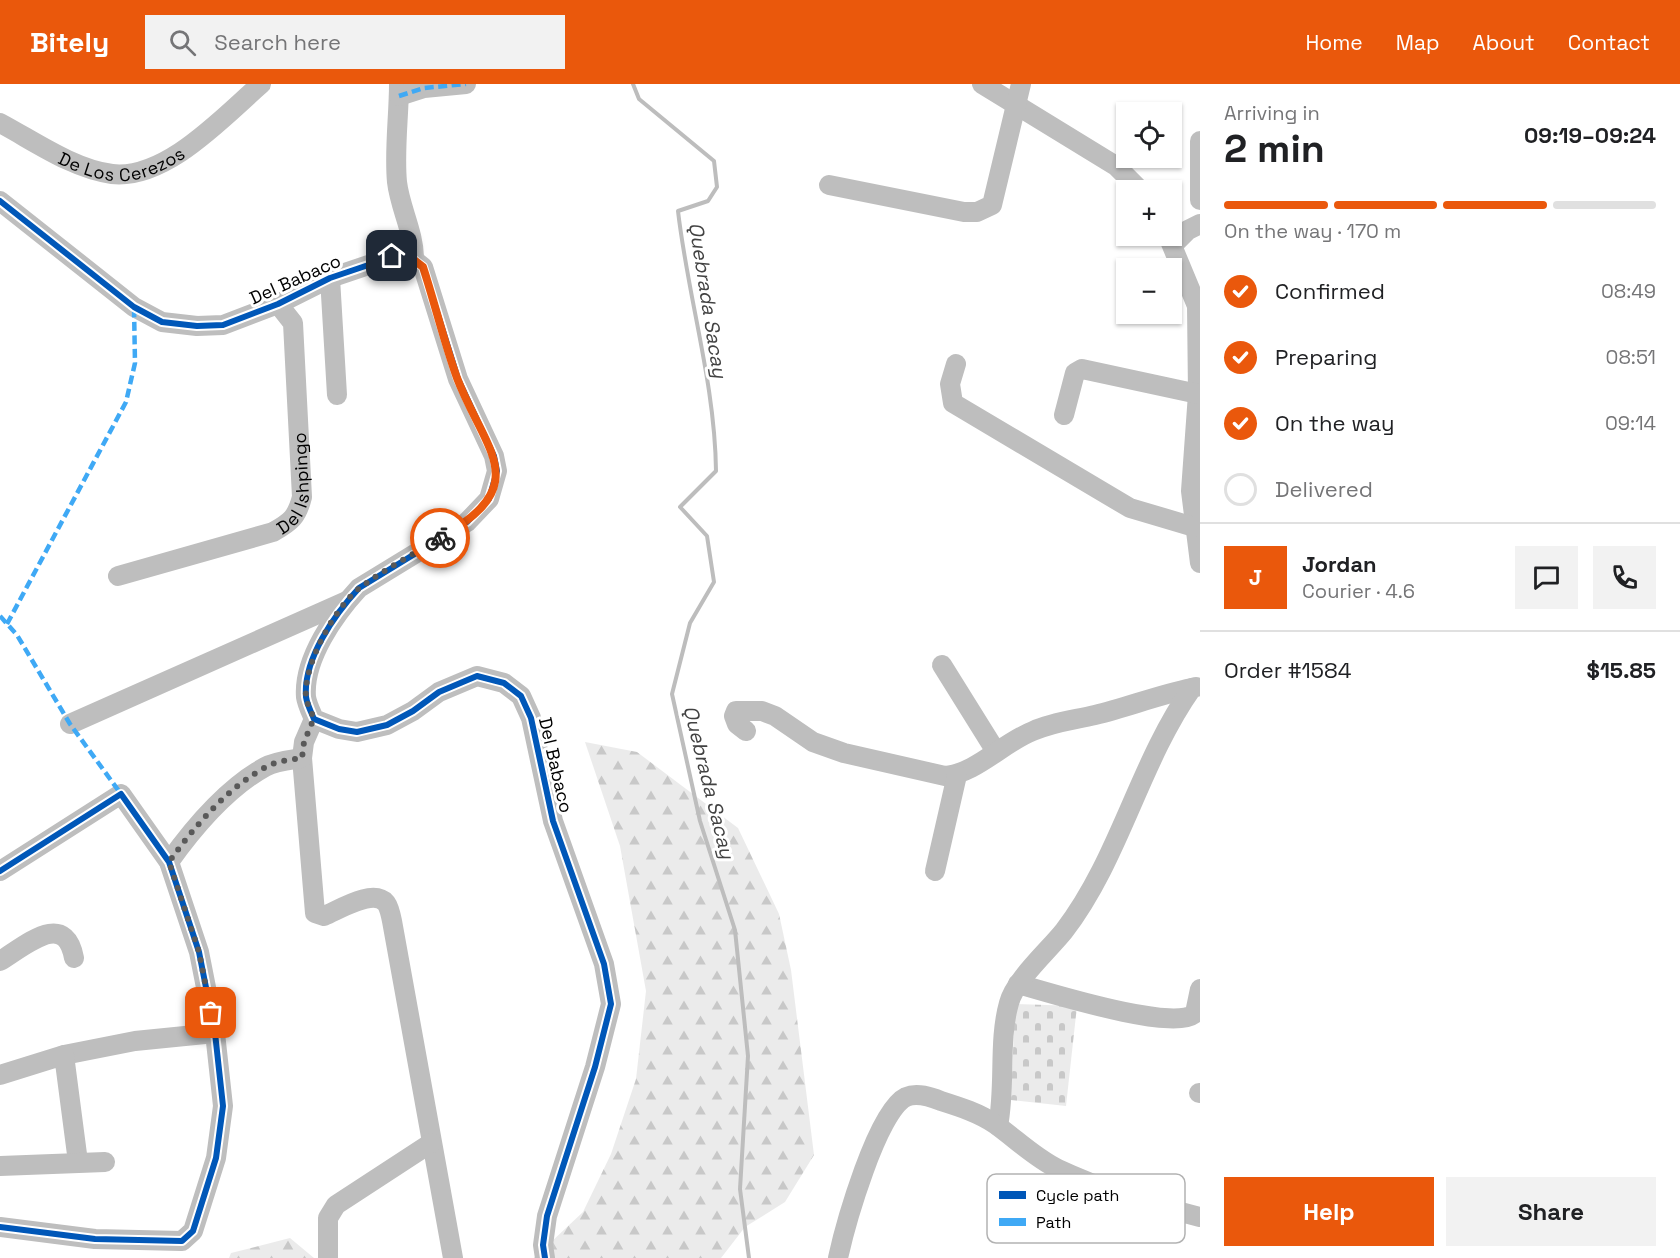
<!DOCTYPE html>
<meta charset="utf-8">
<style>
:root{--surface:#fff;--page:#f2f2f2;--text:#202124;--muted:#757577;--line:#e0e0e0;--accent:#ea580c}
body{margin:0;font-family:"Space Grotesk",sans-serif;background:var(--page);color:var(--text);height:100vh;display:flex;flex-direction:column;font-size:22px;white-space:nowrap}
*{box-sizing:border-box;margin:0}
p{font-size:20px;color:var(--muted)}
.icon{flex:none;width:33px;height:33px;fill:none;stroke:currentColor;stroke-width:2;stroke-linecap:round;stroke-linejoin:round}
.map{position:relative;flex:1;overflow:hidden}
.side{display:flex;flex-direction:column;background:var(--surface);width:480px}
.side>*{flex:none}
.tools{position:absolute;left:1116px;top:18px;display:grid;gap:12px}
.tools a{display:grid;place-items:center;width:66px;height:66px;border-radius:0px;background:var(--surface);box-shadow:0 2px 4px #0004;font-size:30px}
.pin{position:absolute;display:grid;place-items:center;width:51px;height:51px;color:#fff;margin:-26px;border-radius:12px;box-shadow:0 3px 9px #0006}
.courier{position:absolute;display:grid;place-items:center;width:60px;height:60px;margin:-30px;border:4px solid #ea580c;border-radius:50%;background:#fff;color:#222;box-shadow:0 2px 8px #0007}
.overview em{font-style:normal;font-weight:600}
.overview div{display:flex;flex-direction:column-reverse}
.overview{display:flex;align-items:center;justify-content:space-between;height:102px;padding:0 24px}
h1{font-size:39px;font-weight:600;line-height:45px}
.bar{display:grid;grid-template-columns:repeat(4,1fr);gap:9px 6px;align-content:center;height:72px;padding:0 24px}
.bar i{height:8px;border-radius:4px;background:var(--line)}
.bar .on{background:var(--accent)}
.bar p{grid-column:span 4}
.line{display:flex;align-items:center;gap:15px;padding:0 24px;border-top:2px solid var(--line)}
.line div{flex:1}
.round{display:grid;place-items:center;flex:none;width:63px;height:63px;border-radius:0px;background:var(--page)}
ol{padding:0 24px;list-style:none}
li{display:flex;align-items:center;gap:18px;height:66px}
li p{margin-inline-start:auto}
li .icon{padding:6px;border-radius:50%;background:var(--accent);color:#fff;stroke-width:4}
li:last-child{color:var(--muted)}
li i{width:33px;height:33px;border:3px solid var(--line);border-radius:50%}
.cta{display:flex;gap:12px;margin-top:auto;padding:12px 24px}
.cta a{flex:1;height:69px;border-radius:0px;background:var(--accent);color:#fff;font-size:24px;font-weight:600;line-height:69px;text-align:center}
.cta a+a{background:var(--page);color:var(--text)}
header{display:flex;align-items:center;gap:36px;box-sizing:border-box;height:84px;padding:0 30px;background:var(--accent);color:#fff}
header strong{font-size:28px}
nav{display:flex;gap:33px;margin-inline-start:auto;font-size:21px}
.search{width:420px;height:54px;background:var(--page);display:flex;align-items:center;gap:15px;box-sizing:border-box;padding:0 21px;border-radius:0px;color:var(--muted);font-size:22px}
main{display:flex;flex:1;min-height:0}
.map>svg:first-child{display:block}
</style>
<header>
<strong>Bitely</strong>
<div class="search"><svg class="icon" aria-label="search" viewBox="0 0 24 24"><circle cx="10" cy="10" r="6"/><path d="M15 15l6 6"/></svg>Search here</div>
<nav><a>Home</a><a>Map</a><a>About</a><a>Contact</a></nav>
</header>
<main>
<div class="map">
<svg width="1200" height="1174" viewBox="0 0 1200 1174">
<defs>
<pattern id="forest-firs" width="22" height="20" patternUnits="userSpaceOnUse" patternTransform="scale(1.5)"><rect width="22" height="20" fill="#ebebeb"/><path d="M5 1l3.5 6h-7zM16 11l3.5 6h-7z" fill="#c8c8c8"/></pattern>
<pattern id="cemetery-stones" width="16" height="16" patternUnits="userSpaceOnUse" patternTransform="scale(1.5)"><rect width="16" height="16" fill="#ebebeb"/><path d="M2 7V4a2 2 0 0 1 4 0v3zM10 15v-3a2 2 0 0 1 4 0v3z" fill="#c8c8c8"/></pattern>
</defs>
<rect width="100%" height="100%" fill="#fff"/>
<path fill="url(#forest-firs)" d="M585 658 637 668 738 744 779 830 791 886 814 1071 785 1118 745 1143 721 1174H534L583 1128 611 1070 636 995 646 907 620 762Z
M290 1154 314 1174H229L231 1169Z"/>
<path fill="url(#cemetery-stones)" d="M1015 920 1077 922 1066 1022 1011 1016Z"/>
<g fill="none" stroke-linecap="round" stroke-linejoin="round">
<path stroke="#bdbdbd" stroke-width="4" d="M633 0 639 15 714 77 717 103 708 117 678 127C688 214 715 299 716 387L680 423 707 452 714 498 690 539 672 610 700 737 735 846 748 972 740 1105 749 1174"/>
<g stroke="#bebebe" stroke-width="20">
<path d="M399 0C399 32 394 66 397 98 400 124 414 148 414 175"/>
<path d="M982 0 1116 82 1140 106"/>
<path d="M399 12 424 4 466 0"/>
<path id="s1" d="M0 39C34 57 73 85 112 90 166 96 223 33 261 0"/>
<path d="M1200 57V116"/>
<path d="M829 101 964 128H977L992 121 1021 0"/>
<path d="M0 117 134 223 162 238 197 242 223 241 278 220 330 194 392 173 409 172 423 183 458 295 494 372 497 387 489 415 467 438 359 504C335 530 303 575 306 613 307 620 311 628 314 635L339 645 357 648 387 641 413 627 439 608 477 592 504 599 521 612 531 634 553 737 604 880 611 920 595 983 547 1132 543 1161 545 1174"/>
<path d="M1168 152 1197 222 1198 310 1191 407 1200 479"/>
<path d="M1173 161 1188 146 1200 140"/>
<path d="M330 194 337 311"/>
<path d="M956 280 950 300 953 319 1130 424 1194 443"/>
<path d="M1064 331 1075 289 1082 285 1198 310"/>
<path id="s2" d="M118 492 273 448C291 438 297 433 302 413L293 239 278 220"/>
<path d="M942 581 995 666"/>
<path d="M314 635 304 658 302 674 315 829 324 832C339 826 373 804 386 819 389 823 391 832 392 837L453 1174"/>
<path d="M70 640 347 517"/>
<path d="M746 647 737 640 734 632 736 627H762L775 632 813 658 844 669 945 692C975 690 1004 658 1033 647 1053 638 1074 636 1095 631 1128 623 1158 611 1192 604"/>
<path d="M169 778C194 743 227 704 265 683 276 677 290 676 302 674"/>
<path d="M0 787 121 710 169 778 199 868 215 949 223 1022 216 1074 193 1147 182 1157 95 1155 0 1143"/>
<path d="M935 787 957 691"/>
<path d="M0 877C25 862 65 825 74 874"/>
<path d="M1018 900C1047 908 1177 949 1195 929L1200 905"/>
<path d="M64 971 135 957 215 949"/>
<path d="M0 991 64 971 78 1078"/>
<path d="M1199 1009H1200"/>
<path d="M998 1042C1006 1001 998 958 1009 919 1015 896 1048 867 1064 847 1120 774 1139 679 1192 604L1196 603"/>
<path d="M0 1082 105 1078"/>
<path d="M328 1173V1134L336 1121 431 1059"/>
<path d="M838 1174C845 1142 877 1027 906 1013 917 1008 931 1013 941 1017 960 1023 979 1029 995 1040 1016 1055 1035 1074 1058 1085 1103 1106 1152 1121 1200 1133"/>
</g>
<path stroke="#3fa9f5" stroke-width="4.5" stroke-dasharray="9 4.5" stroke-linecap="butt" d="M399 12 424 4 466 0
M0 532 17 551 70 640 121 710
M7 540 126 318 135 279 134 223"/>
<g stroke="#fff" stroke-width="10">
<path id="cycleway" d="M0 117 134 223 162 238 197 242 223 241 278 220 330 194 392 173 409 172 423 183 458 295 494 372 497 387 489 415 467 438 359 504C335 530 303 575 306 613 307 620 311 628 314 635L339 645 357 648 387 641 413 627 439 608 477 592 504 599 521 612 531 634 553 737 604 880 611 920 595 983 547 1132 543 1161 545 1174
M0 787 121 710 169 778 199 868 215 949 223 1022 216 1074 193 1147 182 1157 95 1155 0 1143"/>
</g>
<use href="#cycleway" stroke="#0057b8" stroke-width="6"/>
</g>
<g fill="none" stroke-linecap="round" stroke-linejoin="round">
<path stroke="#595959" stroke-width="6" stroke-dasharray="0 10.8" d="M211 929 199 868 169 778C194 743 227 704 266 683 276 677 290 676 302 674L304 658 314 634C311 628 307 620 306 613 303 581 336 521 361 503 385 485 414 470 440 454"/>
<path stroke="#ea580c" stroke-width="8" d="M392 172H409L423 183C435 220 444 258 457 294 486 369 535 400 440 454"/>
</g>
<g text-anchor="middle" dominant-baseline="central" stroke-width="6" stroke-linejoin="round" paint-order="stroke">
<g font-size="18" fill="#000" stroke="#fff">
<text stroke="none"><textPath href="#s1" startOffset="134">De Los Cerezos</textPath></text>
<text transform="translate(295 195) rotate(-24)">Del Babaco</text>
<text stroke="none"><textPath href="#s2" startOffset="220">Del Ishpingo</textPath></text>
<text transform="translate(556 681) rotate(77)">Del Babaco</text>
</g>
<g font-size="20" font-style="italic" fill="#424242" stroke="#fff">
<text transform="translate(708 216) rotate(81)">Quebrada Sacay</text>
<text transform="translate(709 698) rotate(76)">Quebrada Sacay</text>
</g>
</g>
<rect x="987" y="1090" width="198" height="69" rx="9" fill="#fff" stroke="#b2b2b2" stroke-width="1.5"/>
<rect x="999" y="1107" width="27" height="8" fill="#0057b8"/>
<rect x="999" y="1134" width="27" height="8" fill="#3fa9f5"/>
<g font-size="16" fill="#000">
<text x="1036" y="1117">Cycle path</text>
<text x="1036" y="1144">Path</text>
</g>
</svg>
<div class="tools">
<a><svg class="icon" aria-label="locate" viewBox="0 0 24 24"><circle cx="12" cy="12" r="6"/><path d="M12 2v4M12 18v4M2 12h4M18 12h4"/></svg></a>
<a>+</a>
<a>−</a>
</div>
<div class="pin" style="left:211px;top:929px;background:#ea580c"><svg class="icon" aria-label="bag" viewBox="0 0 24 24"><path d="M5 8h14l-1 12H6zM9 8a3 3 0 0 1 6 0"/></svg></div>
<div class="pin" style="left:392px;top:172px;background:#1f2937"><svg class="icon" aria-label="home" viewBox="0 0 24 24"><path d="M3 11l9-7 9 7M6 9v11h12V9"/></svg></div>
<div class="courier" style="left:440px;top:454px"><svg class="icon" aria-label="bike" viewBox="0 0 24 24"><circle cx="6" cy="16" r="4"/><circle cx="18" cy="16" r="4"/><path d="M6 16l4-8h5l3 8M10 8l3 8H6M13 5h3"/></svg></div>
</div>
<section class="side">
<div class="overview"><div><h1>2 min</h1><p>Arriving in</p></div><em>09:19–09:24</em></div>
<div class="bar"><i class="on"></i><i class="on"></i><i class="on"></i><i></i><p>On the way · 170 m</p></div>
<ol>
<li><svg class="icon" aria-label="check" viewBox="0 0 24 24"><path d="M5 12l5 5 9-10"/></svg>Confirmed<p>08:49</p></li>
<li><svg class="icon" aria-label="check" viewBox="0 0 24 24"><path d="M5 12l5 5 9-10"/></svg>Preparing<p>08:51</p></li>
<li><svg class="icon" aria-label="check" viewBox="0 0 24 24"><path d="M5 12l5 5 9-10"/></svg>On the way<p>09:14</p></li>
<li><i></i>Delivered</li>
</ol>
<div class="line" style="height:108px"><b class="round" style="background:var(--accent);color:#fff">J</b><div><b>Jordan</b><p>Courier · 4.6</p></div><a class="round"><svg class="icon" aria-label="chat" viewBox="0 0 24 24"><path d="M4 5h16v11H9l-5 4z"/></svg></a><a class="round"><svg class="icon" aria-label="phone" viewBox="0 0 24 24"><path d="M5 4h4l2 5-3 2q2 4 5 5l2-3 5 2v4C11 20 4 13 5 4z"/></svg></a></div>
<div class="line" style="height:78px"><div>Order #1584</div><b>$15.85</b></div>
<div class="cta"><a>Help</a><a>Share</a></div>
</section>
</main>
